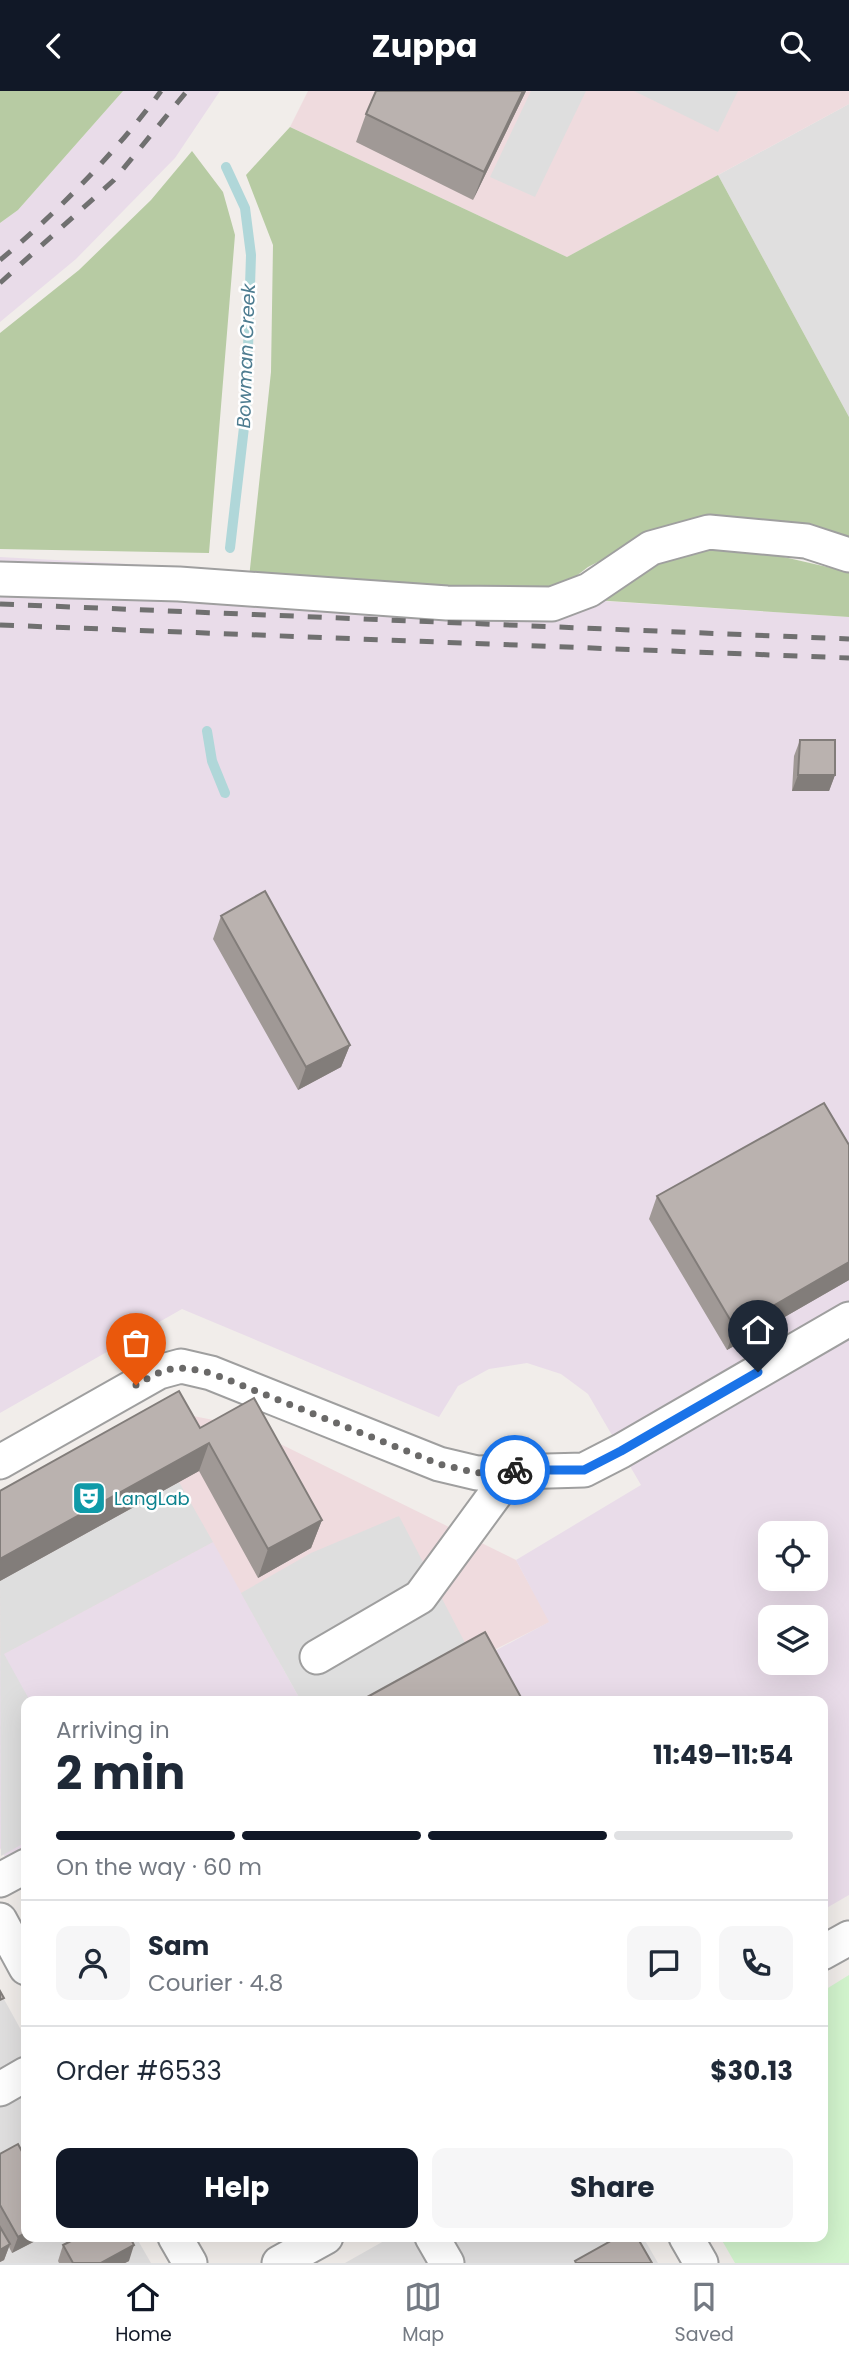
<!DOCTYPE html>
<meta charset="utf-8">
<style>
:root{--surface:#fff;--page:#f6f6f7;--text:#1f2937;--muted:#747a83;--line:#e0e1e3;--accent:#111827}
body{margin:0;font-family:Poppins,sans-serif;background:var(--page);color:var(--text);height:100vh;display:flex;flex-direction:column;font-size:26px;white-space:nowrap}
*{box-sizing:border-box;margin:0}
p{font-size:23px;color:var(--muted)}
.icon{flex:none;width:38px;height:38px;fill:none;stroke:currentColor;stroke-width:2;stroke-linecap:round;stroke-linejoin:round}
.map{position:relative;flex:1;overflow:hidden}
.sheet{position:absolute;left:21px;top:1605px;width:807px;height:546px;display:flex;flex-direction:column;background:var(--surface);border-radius:14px;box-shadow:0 7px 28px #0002}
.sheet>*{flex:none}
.controls{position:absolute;left:758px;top:1430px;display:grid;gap:14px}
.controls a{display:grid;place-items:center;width:70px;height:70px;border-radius:14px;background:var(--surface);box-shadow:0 7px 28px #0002;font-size:35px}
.pin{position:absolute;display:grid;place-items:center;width:60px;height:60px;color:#fff;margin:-72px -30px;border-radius:50% 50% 50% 0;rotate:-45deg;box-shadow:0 0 7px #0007}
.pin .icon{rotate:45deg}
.courier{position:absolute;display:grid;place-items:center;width:70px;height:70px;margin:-35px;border:5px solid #1a73e8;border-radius:50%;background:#fff;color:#222;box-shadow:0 2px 9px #0007}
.headline em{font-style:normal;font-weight:700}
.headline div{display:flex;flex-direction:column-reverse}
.headline{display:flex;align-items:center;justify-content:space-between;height:119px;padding:0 35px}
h1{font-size:46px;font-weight:700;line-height:52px}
.bar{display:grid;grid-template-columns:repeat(4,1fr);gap:10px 7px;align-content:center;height:84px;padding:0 35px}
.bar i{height:9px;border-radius:5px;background:var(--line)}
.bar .selected{background:var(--accent)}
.bar p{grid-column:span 4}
.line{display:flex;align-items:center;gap:18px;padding:0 35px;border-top:2px solid var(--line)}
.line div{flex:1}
.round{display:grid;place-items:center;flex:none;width:74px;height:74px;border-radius:14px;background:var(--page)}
.button{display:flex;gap:14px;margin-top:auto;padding:14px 35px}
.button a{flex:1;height:80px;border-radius:14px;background:var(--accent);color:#fff;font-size:28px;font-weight:700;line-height:80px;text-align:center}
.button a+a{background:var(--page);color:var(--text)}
header{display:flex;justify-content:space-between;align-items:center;height:91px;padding:0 35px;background:var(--accent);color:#fff;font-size:32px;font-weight:700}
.tabs{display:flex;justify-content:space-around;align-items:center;height:98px;border-top:2px solid var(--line);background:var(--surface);font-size:19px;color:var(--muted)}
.tabs a{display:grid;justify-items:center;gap:4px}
.tabs .selected{color:var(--accent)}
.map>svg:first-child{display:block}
</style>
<header><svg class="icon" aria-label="back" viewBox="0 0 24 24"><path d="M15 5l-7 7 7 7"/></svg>Zuppa<svg class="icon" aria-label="search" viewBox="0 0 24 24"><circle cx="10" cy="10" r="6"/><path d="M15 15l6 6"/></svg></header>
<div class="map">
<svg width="849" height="2172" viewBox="0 0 849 2172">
<rect width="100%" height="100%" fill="#f1edea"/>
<path fill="#e0dfdf" d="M849 13V326L718 84Z
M0 1901 26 1948V2146H136L151 2172H0Z
M391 2146H643L658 2172H345Z"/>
<path fill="#efdbde" d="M308 0H849V13L567 166 290 36Z
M183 1323 244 1335 516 1469 550 1531 474 1569 0 1565V1422Z"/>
<path fill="#e9dce9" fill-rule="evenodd" d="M123 0H220L175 67 76 168 0 231V132L18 119Z
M0 466 202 477 249 487 849 526V1804L823 1819 822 1610H401L549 1531 516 1469 641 1394 588 1303 561 1283 527 1272 489 1278 458 1295 439 1326 182 1218 0 1322ZM770 1442H816V1488H770ZM770 1526H816V1572H770Z
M213 1451 301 1610H26V1804L0 1757V1565Z"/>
<path fill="#b7cba3" d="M0 0H123L18 119 0 132Z
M290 36 567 166 718 84 849 326V447L803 432 711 426 658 440 588 476 549 506 249 487 271 281 273 154 246 84Z
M192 60 223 101 235 144 209 462 0 458V242L79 179 151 109Z
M723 452 849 481V526L594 509 657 468Z"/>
<path fill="#d2f4cd" d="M849 1884V2172H735L720 2146H822L823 1900Z"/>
<path fill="#dedede" d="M531 0H586L535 106 490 86Z
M634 0H738L718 41Z
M179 1391 213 1451 4 1563 30 1610H26V1751L1 1765 0 1490Z
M399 1425 474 1569 401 1610H301L241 1502 311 1462Z"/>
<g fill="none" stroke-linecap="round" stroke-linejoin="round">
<path stroke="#b0d7d9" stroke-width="10" d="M226 76 245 117 251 164 246 319 230 457
M207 640 212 670 225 702"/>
<g stroke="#9f9f9f" stroke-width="37">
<path id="minor" d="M0 488 179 493 447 512 552 513 589 499 651 457 709 441 806 450 849 464
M0 1371 159 1281 181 1275 211 1282 439 1373 477 1382 584 1379 621 1360 849 1228
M317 1566 420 1506 513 1379
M0 1789 26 1775
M0 1829 26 1877
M822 1862 849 1847
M0 1998 26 1983
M175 2146 190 2172
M432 2146 447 2172
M686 2146 701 2172
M279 2172 326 2146"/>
</g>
<use href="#minor" stroke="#fff" stroke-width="33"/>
<path stroke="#707070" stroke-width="5" stroke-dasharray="14 14" stroke-linecap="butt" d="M0 169C56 123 118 59 161 0
M0 192 114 89 187 0
M0 513 849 548
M0 534 849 567"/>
</g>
<path fill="#a09996" d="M376 0H526L473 109 356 51 366 23Z
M800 649 835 684 829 700H792L794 665Z
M221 825 350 954 341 976 298 999 213 848Z
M849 1054V1189L727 1259 649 1128 657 1105Z
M200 1337 322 1429 311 1457 258 1487 199 1380 0 1490V1400Z
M0 2063 26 2146H43L12 2162 9 2156 4 2169 0 2171Z
M63 2154 129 2170 125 2172H59L58 2170Z"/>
<path fill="#827d7a" d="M523 0H526L473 109 484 81Z
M798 684H835L829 700H792Z
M350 954 341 976 298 999 306 976Z
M849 1171V1189L727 1259 735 1237Z
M209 1352 199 1380 0 1490V1468Z
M322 1429 311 1457 258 1487 268 1458Z
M26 2142V2146H43L12 2162 18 2146Z
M10 2153 4 2169 0 2171V2159Z
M134 2154 129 2170 125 2172H101Z"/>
<path fill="#bab2af" stroke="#827d7a" stroke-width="2" d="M376 0H523L484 81 366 23Z
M800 649H835V684H798Z
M265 800 350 954 306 976 221 825Z
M824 1012 849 1054V1171L735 1237 657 1105Z
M179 1300 200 1337 254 1307 322 1429 268 1458 209 1352 0 1468V1400Z
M485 1541 523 1610H360Z
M0 1900 4 1907 0 1909Z
M18 2053 26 2068V2142L18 2146 0 2114V2063Z
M0 2136 10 2153 0 2159Z
M79 2146H130L134 2154 101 2172H73L63 2154Z
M618 2146H637L652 2172H576L575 2170Z"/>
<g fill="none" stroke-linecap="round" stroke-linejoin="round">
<path stroke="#6a6968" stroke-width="7" stroke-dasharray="0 12.6" d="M136 1294C169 1275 174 1274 211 1282L439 1373 477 1382 515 1379"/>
<path stroke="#1a73e8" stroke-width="9" d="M515 1379H584L621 1360 758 1281"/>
</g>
<defs>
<g id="theatre-square" transform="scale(1.75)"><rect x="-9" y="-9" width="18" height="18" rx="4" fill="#0f9aa8" stroke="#fff"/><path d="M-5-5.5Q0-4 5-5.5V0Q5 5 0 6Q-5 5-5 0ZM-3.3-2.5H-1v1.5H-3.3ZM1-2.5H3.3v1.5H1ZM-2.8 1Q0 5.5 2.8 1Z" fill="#fff"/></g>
</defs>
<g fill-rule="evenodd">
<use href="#theatre-square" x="89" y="1407"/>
</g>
<g text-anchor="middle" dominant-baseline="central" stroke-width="5" stroke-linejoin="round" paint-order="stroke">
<g font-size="18" fill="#0d838f" stroke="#fff" text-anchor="start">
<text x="114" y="1407">LangLab</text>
</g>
<g font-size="19" font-style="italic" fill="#4d7c90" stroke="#fff">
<text transform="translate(246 265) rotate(-88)">Bowman Creek</text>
</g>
</g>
</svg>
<div class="controls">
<a><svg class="icon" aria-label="locate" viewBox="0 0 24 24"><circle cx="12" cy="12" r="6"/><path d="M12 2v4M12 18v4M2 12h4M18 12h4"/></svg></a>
<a><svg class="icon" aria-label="layers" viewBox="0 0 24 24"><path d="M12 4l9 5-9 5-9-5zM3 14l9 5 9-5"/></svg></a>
</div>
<div class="pin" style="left:136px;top:1294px;background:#ea580c"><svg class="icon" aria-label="bag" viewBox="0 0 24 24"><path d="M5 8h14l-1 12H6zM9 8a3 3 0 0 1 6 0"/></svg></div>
<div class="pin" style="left:758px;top:1281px;background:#1f2937"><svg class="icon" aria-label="home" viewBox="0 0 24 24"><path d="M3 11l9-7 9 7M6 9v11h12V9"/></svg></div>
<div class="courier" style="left:515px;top:1379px"><svg class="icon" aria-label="bike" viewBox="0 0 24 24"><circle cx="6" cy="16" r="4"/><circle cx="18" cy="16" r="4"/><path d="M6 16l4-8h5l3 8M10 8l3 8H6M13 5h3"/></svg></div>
<section class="sheet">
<div class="headline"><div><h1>2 min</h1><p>Arriving in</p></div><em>11:49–11:54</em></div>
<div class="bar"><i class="selected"></i><i class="selected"></i><i class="selected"></i><i></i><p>On the way · 60 m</p></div>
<div class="line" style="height:126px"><a class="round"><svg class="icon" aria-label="person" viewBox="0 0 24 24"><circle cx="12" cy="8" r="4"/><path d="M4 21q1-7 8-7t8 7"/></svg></a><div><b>Sam</b><p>Courier · 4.8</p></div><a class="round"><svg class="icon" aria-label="chat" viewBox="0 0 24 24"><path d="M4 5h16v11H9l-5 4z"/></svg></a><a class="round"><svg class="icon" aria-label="phone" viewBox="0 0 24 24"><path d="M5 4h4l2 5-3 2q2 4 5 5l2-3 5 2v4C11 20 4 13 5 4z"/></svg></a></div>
<div class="line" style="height:91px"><div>Order #6533</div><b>$30.13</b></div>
<div class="button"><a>Help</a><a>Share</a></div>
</section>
</div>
<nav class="tabs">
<a class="selected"><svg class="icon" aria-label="home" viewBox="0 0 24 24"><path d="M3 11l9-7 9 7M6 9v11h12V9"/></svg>Home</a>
<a><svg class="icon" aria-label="map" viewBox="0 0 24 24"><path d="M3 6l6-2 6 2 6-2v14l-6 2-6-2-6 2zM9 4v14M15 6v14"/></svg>Map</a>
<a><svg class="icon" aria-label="saved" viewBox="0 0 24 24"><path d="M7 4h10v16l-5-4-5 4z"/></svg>Saved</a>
</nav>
